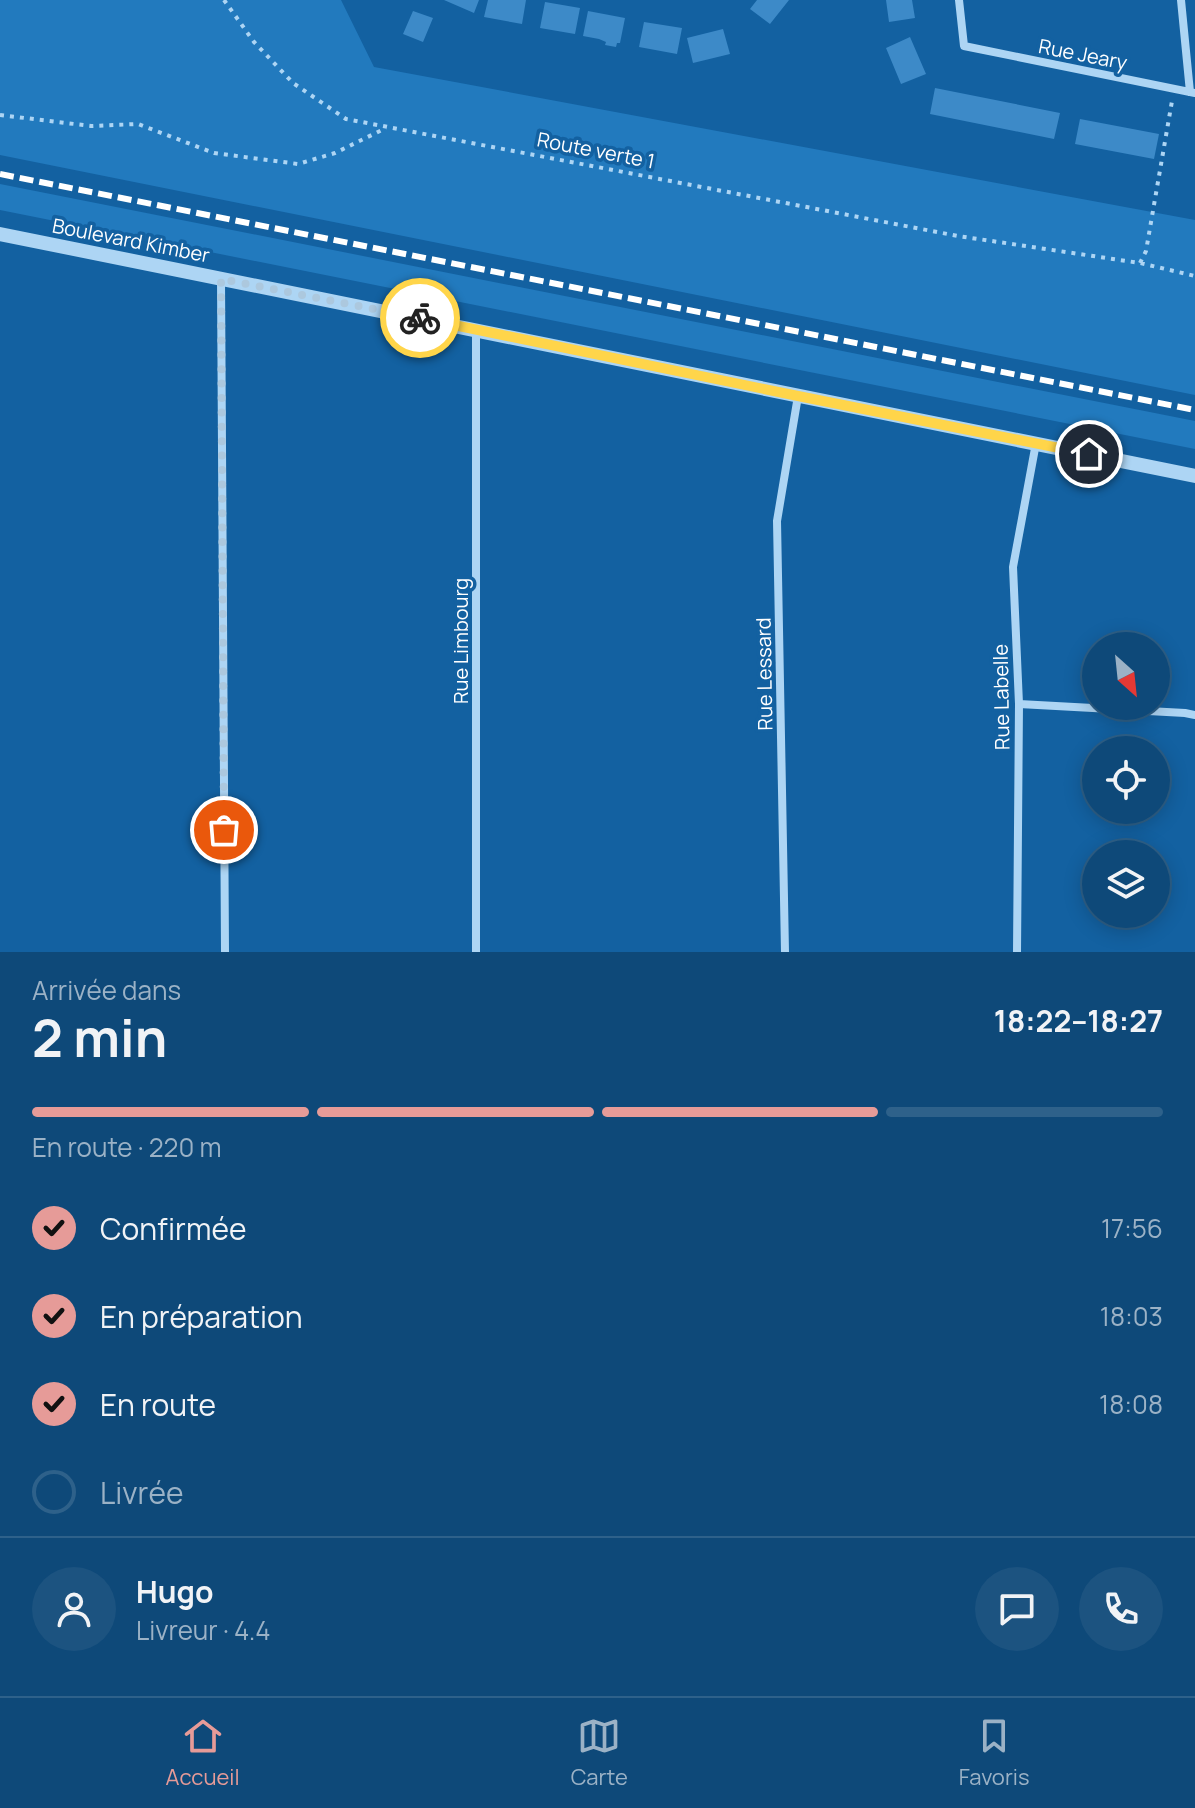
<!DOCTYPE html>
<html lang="fr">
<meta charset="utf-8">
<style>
:root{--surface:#0e4979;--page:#1c5380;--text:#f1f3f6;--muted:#9bb2c6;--line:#2e618a;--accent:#e69b98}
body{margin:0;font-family:Manrope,sans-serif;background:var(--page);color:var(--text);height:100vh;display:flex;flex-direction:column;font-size:30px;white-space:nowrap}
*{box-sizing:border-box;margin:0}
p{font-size:26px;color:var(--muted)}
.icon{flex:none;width:44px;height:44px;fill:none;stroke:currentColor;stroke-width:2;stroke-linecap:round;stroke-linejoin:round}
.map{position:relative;height:952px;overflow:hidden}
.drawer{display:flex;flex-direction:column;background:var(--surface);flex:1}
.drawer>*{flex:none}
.needle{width:52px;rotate:153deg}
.buttons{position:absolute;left:1082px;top:632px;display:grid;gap:16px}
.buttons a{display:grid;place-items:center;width:88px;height:88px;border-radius:50%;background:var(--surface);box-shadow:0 4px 20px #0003,0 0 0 2px var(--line);font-size:40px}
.pin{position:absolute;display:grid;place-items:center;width:68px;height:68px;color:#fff;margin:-34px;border:4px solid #fff;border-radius:50%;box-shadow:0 2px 8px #0007}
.courier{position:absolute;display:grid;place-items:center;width:80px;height:80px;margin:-40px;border:6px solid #ffd54a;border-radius:50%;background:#fff;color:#222;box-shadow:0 2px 10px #0007}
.summary em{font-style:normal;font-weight:700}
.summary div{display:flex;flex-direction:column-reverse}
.summary{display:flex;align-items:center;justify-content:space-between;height:136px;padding:0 32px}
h1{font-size:52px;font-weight:700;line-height:60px}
.bar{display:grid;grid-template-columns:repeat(4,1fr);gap:12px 8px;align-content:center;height:96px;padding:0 32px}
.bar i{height:10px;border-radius:6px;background:var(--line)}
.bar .on{background:var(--accent)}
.bar p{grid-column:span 4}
.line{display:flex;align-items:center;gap:20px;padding:0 32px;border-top:2px solid var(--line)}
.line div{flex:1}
.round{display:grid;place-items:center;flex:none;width:84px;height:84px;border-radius:42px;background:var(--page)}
ol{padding:0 32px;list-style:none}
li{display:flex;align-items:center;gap:24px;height:88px}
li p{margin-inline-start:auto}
li .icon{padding:8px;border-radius:50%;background:var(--accent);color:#111;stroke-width:4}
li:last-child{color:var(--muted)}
li i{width:44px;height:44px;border:4px solid var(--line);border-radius:50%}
.tab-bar{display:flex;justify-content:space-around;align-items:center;height:112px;border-top:2px solid var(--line);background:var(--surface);font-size:22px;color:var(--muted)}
.tab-bar a{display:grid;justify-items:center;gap:4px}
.tab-bar .on{color:var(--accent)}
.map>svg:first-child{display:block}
</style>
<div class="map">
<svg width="1195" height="952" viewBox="0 0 1195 952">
<rect width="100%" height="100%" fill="#1361a1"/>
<path fill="#227abe" d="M0 0H341L374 67 1195 220V395L0 155Z
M0 184 1195 421V449L0 210Z"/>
<path fill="#3d8ac8" d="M444 0H479L474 13Z
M488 0H526L522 24 484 17Z
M757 0H789L770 24 750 9Z
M886 0H912L915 18 889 22Z
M545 2 580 8 575 34 540 28Z
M413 11 433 18 423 42 403 34Z
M588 11 625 18 620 43H617L616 47 605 45 606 42 599 39 583 36Z
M644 22 682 28 677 54 639 47Z
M723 29 730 54 693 63 687 38Z
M910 37 926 74 901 84 886 48Z
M935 88 1060 113 1054 139 930 114Z
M1080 119 1159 134 1154 159 1075 144Z"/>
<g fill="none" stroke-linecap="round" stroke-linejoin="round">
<path stroke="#add5f4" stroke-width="4" stroke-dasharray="4 6" stroke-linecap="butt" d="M224 0 254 42 293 83 346 119 958 236 1140 263 1195 276
M0 115 91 126 138 124 214 153 298 164 335 153 386 128
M1140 263 1146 251 1172 101"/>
<path stroke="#add5f4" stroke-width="8" d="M959 0 964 46 1195 93
M1181 0 1190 92
M221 279 225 952
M1019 704 1185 713 1195 715
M476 952V330
M785 952 777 521 798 396
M1017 952 1019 704 1013 567 1036 443"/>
<path stroke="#add5f4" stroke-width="14" d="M0 234 1195 476"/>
<path stroke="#fff" stroke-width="6" stroke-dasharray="14 6" stroke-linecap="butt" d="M0 174 1195 410"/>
</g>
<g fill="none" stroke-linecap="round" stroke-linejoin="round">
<path stroke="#acc8de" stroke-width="8" stroke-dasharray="0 14.4" d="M224 830 221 279 420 318"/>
<path stroke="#ffd54a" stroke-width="10" d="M420 318 798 396 1089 454"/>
</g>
<g text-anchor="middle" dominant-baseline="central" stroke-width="7" stroke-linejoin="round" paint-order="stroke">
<g font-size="20" fill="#fff" stroke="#1361a1">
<text transform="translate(1083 54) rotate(11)">Rue Jeary</text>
<text transform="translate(596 150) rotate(11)">Route verte 1</text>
<text transform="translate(131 240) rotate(11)">Boulevard Kimber</text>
<text transform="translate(460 641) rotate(-90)">Rue Limbourg</text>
<text transform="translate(764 674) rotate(-91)">Rue Lessard</text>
<text transform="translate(1001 697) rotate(-91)">Rue Labelle</text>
</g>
</g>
</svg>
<div class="buttons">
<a><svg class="needle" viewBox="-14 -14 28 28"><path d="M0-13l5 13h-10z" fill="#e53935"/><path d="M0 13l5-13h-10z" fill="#9bb2c6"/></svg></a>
<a><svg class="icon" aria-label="locate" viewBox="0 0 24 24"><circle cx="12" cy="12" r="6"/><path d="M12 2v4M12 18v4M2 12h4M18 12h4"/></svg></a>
<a><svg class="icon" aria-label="layers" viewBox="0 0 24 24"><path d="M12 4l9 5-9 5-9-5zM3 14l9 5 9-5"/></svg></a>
</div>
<div class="pin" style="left:224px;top:830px;background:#ea580c"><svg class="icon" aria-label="bag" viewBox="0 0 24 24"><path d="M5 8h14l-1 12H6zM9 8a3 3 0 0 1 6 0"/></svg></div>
<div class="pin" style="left:1089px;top:454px;background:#1f2937"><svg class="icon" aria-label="home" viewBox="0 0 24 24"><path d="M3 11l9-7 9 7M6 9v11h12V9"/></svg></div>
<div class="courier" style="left:420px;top:318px"><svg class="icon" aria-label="bike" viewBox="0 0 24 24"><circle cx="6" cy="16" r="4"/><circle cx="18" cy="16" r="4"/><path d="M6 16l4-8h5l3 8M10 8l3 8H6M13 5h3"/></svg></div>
</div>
<section class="drawer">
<div class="summary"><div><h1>2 min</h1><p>Arrivée dans</p></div><em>18:22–18:27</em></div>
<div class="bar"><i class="on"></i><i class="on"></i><i class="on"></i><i></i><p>En route · 220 m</p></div>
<ol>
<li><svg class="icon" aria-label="check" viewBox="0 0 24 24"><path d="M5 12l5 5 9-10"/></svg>Confirmée<p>17:56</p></li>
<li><svg class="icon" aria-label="check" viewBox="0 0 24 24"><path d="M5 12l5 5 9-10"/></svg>En préparation<p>18:03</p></li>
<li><svg class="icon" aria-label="check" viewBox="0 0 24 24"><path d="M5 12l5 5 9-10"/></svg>En route<p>18:08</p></li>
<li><i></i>Livrée</li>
</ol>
<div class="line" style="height:144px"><a class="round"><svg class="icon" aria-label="person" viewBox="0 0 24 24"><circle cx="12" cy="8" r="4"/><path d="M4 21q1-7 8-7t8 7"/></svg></a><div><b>Hugo</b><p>Livreur · 4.4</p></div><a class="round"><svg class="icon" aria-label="chat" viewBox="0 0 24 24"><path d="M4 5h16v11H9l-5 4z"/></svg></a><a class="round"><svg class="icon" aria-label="phone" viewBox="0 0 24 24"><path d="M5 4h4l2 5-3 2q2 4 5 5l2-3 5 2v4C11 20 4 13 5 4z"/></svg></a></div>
</section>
<nav class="tab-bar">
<a class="on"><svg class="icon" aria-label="home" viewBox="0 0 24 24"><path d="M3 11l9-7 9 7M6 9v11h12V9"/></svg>Accueil</a>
<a><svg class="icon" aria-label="map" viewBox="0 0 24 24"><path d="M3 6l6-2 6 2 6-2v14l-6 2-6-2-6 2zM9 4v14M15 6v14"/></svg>Carte</a>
<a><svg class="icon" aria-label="saved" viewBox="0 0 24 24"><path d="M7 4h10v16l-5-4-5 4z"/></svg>Favoris</a>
</nav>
